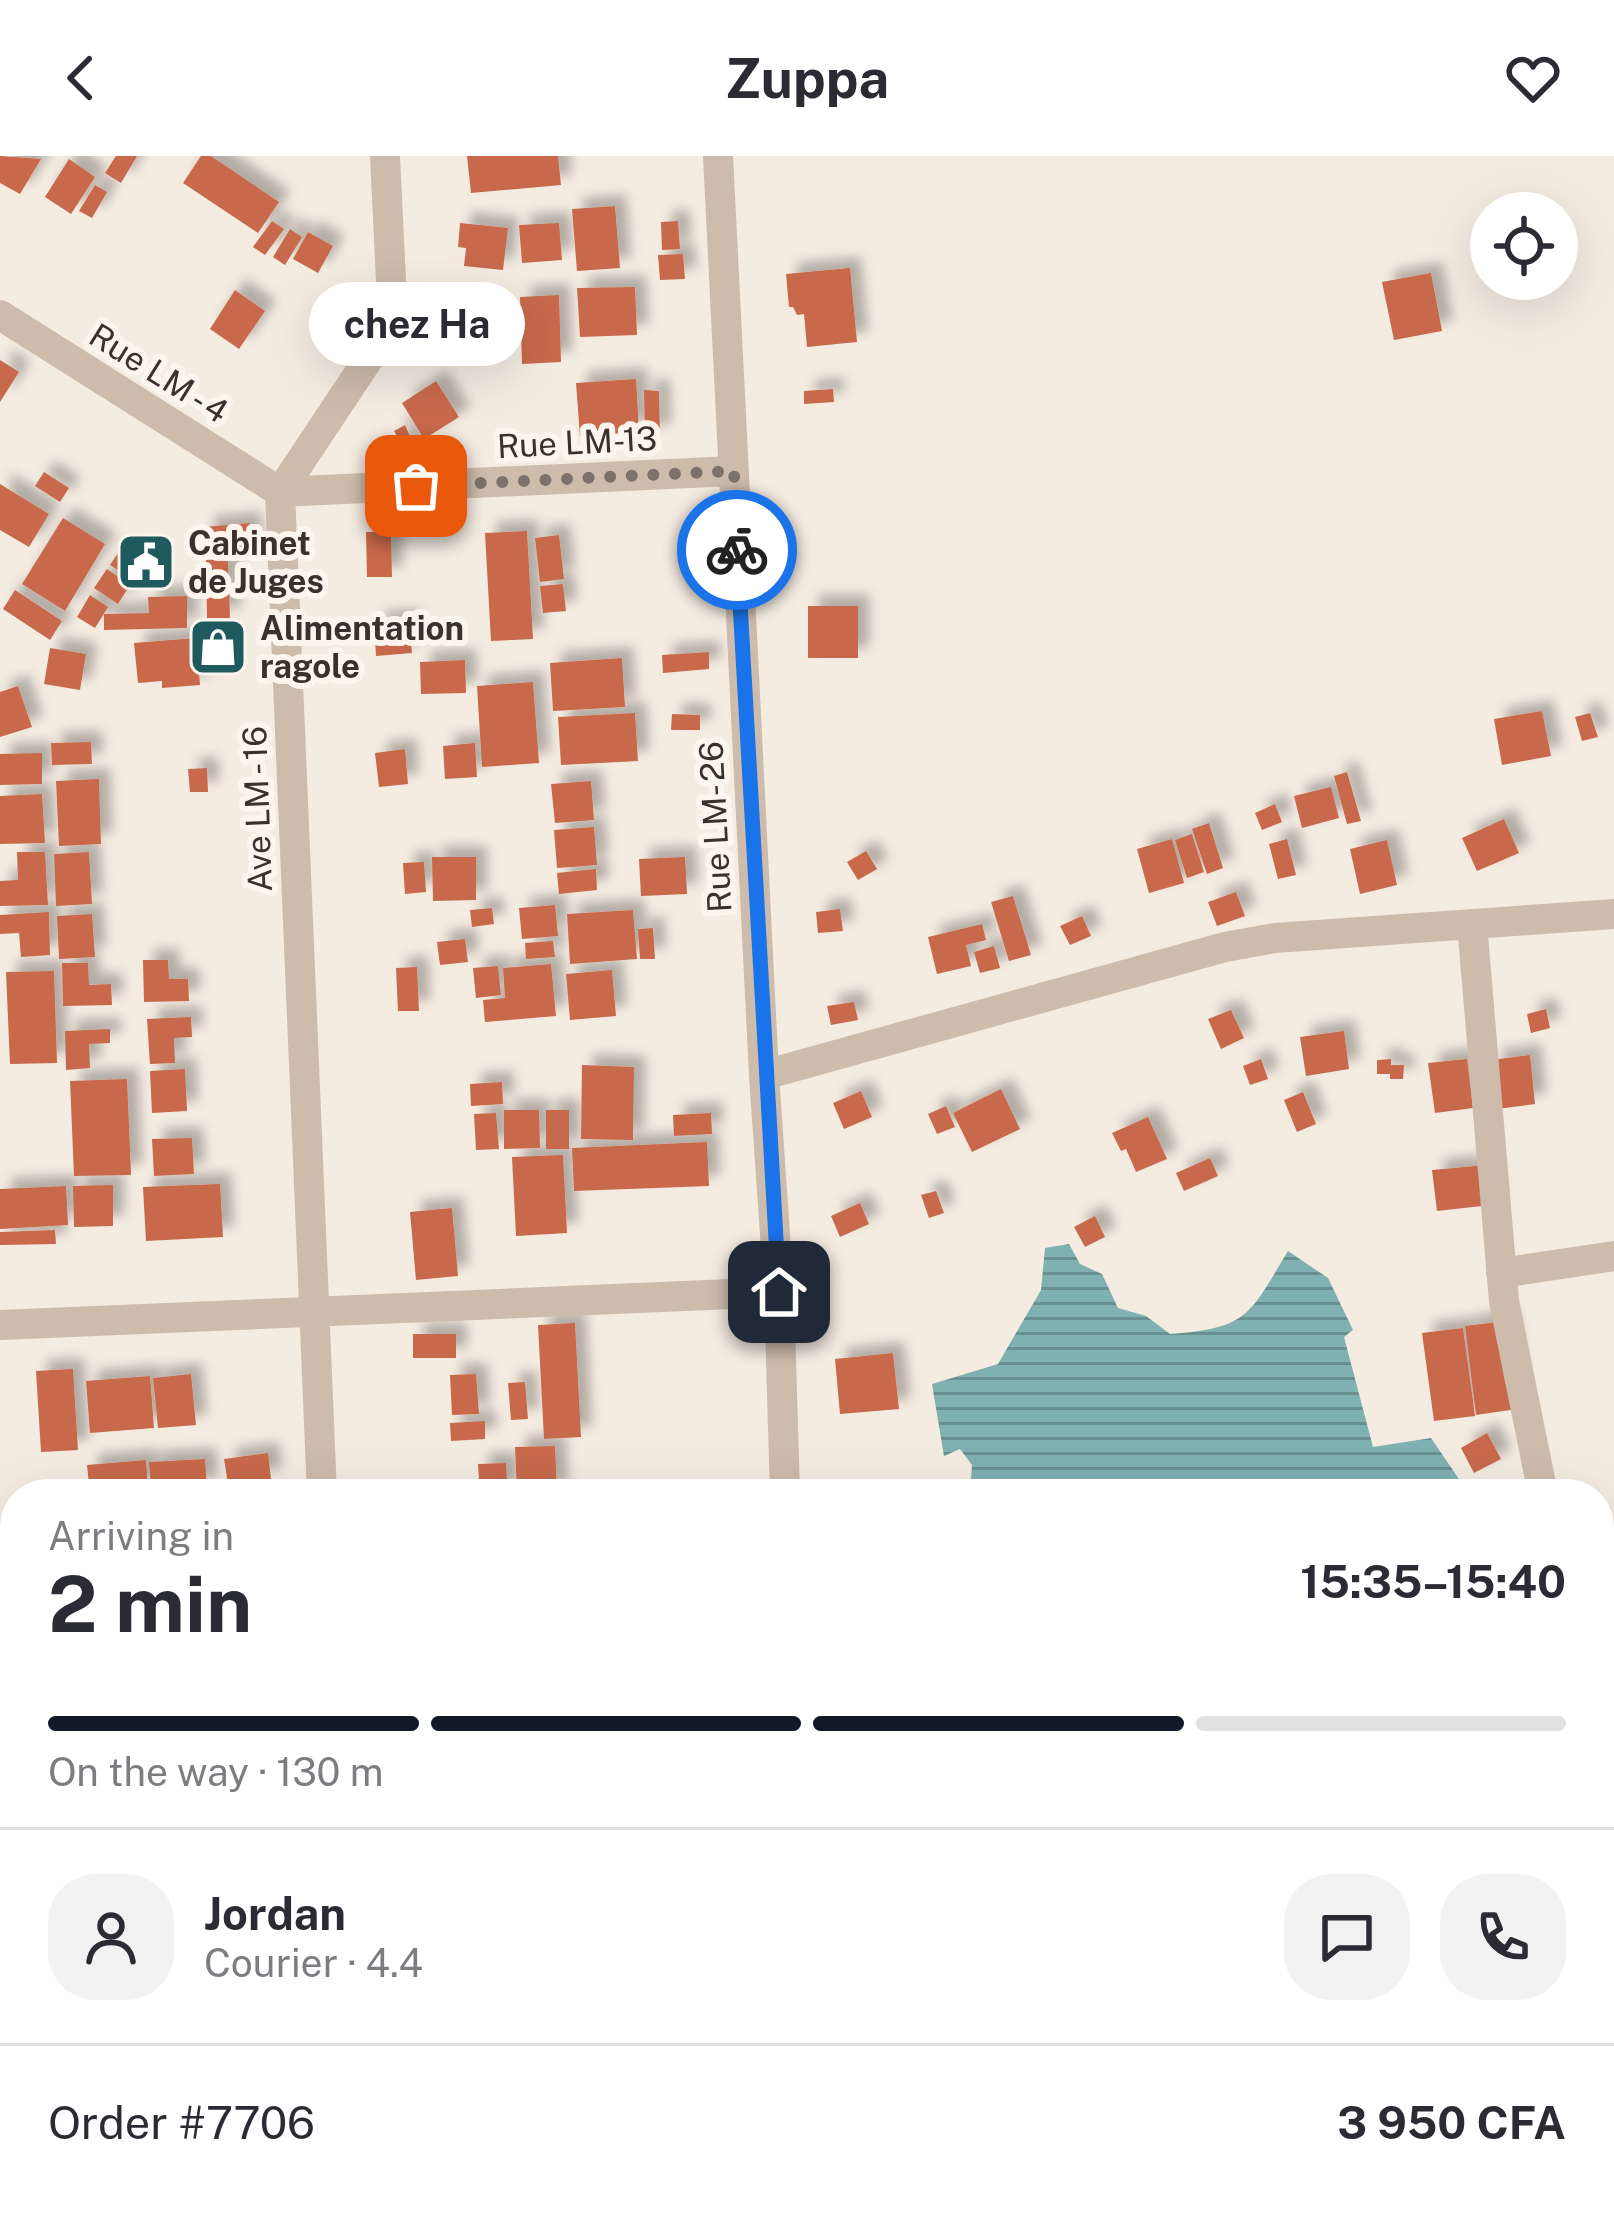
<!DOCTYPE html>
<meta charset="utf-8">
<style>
:root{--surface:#fff;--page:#f2f2f3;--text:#2b2b33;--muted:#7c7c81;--line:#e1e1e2;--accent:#111827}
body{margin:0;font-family:"Public Sans",sans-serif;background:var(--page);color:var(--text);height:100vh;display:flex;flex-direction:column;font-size:45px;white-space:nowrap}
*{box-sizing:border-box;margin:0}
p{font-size:39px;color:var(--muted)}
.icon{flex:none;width:66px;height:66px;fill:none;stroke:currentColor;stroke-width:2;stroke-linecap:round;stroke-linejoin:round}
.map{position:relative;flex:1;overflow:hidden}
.side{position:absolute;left:0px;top:1323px;width:1614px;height:747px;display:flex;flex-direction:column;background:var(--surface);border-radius:48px 48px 0 0;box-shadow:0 12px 48px #0002}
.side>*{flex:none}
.buttons{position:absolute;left:1470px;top:36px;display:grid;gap:24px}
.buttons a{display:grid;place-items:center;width:108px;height:108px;border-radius:50%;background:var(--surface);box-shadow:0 12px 48px #0002;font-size:60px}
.pin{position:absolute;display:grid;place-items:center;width:102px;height:102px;color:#fff;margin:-51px;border-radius:24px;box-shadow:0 6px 18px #0006}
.courier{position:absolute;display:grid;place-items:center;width:120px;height:120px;margin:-60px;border:9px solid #1a73e8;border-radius:50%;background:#fff;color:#222;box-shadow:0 3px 15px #0007}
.bubble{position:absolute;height:84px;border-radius:42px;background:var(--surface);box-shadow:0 12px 48px #0002;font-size:39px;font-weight:700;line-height:84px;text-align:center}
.summary em{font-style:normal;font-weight:700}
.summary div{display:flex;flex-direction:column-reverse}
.summary{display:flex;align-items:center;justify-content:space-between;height:204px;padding:0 48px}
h1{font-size:78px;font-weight:700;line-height:90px}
.bar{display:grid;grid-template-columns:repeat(4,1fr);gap:18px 12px;align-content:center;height:144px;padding:0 48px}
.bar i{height:15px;border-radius:9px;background:var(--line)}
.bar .current{background:var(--accent)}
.bar p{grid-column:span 4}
.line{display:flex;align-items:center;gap:30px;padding:0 48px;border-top:3px solid var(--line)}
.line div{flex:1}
.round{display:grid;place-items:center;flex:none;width:126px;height:126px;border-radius:48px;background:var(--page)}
header{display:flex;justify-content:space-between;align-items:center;height:156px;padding:0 48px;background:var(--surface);font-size:54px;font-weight:700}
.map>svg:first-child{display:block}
</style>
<header><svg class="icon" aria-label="back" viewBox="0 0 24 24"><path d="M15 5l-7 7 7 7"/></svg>Zuppa<svg class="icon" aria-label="heart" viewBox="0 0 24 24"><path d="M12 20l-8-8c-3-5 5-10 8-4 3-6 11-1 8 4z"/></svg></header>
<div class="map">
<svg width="1614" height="2068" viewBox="0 0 1614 2068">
<defs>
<pattern id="water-rules" width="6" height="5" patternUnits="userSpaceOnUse" patternTransform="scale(3)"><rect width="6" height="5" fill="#7fb0b2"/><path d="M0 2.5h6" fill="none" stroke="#699091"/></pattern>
<filter id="shadow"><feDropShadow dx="11" dy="-11" stdDeviation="6" flood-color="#0004"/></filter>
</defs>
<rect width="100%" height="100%" fill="#f4ebe1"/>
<path fill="#b8c4a0" d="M1599 1507H1614V1886H1599Z"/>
<path fill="url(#water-rules)" d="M1069 1088 1080 1108 1102 1118 1118 1152 1146 1160 1170 1178C1249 1172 1249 1159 1288 1095L1328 1122 1353 1174 1344 1181 1373 1291 1431 1282 1465 1332 1487 1334 1490 1338H914L916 1326 951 1328 962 1333 971 1323 972 1309 960 1293 944 1300 932 1228 998 1208 1041 1134 1045 1092Z"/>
<path fill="#c8694b" filter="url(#shadow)" d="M0 0 41 3 20 38 0 27Z
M116 0H137L121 27 105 17Z
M201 0H211L279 46 258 77 183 27Z
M467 0H558L561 29 471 37Z
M69 3 95 21 71 58 45 41Z
M95 29 107 36 92 62 79 55Z
M615 50 620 112 577 115 572 53Z
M272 65 284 73 265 99 253 91Z
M678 65 680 93 662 94 661 66Z
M460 67 508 72 503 114 464 110 466 92 458 91Z
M559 67 562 104 522 107 519 69Z
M290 73 302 81 285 109 273 101Z
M308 76 333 90 318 117 293 103Z
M683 98 685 123 660 124 658 99Z
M850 112 857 186 807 191 804 158 797 159 793 151H789L786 118Z
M1431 117 1442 175 1394 184 1382 126Z
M635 131 637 179 580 181 577 132Z
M235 134 265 155 239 193 210 173Z
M559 139 561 206 522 208 520 141Z
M0 204 19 216 0 246Z
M636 223 639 276 580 280 576 227Z
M436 225 459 261 424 283 402 247Z
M833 233 834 246 804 248V235Z
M644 234 659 235 660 279 645 280Z
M405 269 416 293 399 302 394 293 402 289 394 275Z
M44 316 69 332 60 346 35 330Z
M0 328 49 358 29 391 0 374Z
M63 362 105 388 65 455 22 428Z
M250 367 253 396 206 401 203 371Z
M527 375 533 483 491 485 485 377Z
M366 376H391L392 421H367Z
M559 379 564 423 540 426 535 382Z
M120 394 137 405 127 420 110 409Z
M228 403 230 462H207L206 404Z
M107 413 130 429 118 448 94 432Z
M563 428 566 455 543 457 540 430Z
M15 434 62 465 50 484 3 453Z
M90 439 108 451 95 472 77 461Z
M187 440V472L104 474V458L149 457 148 441Z
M808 450H858V502H808Z
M409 464 412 497 376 500 374 466Z
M196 482 200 529 162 532V525L138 527 134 487Z
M50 492 86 498 80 534 44 528Z
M709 496V513L663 517 662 499Z
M622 502 625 551 553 555 550 507Z
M465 504 466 537 421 538 420 506Z
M533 526 539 607 482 611 477 530Z
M18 530 32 571 0 581V536Z
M1542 555 1551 600 1502 609 1494 563Z
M635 557 638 605 561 609 558 561Z
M1590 557 1598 581 1582 585 1575 561Z
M672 558 700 559V574H671Z
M91 586 92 608 52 609 51 587Z
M475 587 477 621 445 623 443 590Z
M405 593 408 628 379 631 375 597Z
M42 597V628L0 629V598Z
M207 612 208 636H190L188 613Z
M1347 616 1361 665 1347 668 1334 620Z
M99 623 101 688 59 690 56 625Z
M591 625 594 664 555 667 551 628Z
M1331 631 1339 662 1302 672 1294 640Z
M42 638 45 687 0 688V640Z
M1275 648 1282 666 1262 674 1255 657Z
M1504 663 1519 697 1477 715 1462 682Z
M1209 667 1223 712 1207 718 1192 673Z
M594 671 597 709 557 712 554 674Z
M1192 678 1204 716 1187 722 1175 684Z
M1172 683 1184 727 1149 737 1137 693Z
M1287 683 1296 719 1278 723 1269 688Z
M1387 684 1397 729 1360 738 1350 693Z
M866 695 877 713 858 724 847 706Z
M17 696H45L48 749 0 750V725L18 724Z
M89 696 92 748 56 750 54 698Z
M432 701H476V744L433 745Z
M685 701 687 738 641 740 639 703Z
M424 706 426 736 405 738 403 707Z
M596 713 597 734 559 738 557 717Z
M1236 736 1245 760 1217 770 1208 746Z
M1013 740 1031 799 1009 805 991 746Z
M555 749 558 780 522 783 519 752Z
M492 752 494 768 472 771 470 754Z
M840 753 843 775 818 777 816 756Z
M633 754 637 803 570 808 567 758Z
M49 756 50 799 21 801 19 777 0 778V759Z
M92 758 95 801 59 803 57 760Z
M1082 760 1091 780 1070 789 1060 770Z
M982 768 986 784 966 789 971 810 937 818 928 781Z
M653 772 655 803H640L638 773Z
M465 783 468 806 440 809 437 786Z
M553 785 555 801 526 803 525 787Z
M994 790 1000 812 980 817 974 796Z
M143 804H168L169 823H188L189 845 144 846Z
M62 807H88L89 829 111 828 112 849 63 850Z
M551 808 556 860 485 866 483 844 505 842 503 812Z
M498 810 501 839 476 842 473 812Z
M417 811 419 855H398L396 812Z
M612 814 616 860 570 864 566 818Z
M54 815 57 907 10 908 6 816Z
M854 846 858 864 831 869 827 850Z
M1546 853 1550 872 1531 877 1527 858Z
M1231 854 1244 882 1221 893 1208 863Z
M191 861 192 881 174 882 175 907 150 908 147 863Z
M110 873V887L89 888 90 912 66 914 65 875Z
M1344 875 1349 913 1306 920 1300 881Z
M1530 899 1535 948 1497 953 1491 904Z
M1261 903 1268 923 1250 929 1243 910Z
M1391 903V909H1404L1403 923H1390V918H1377V904Z
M1467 903 1473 952 1435 957 1428 907Z
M582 909 634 911 633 984 581 983Z
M185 913 187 955 152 957 150 915Z
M127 923 131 1019 74 1020 70 925Z
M502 926 503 948 471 950 470 928Z
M1001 933 1020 973 972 996 953 957Z
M861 935 872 961 844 973 833 947Z
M1303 936 1316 968 1297 976 1284 944Z
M946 950 955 971 937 978 928 958Z
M504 954H539L540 992 504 993Z
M546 954H569V993H546Z
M496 957 499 993 476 994 474 958Z
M711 957 712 978 674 980 673 959Z
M1148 961 1167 1003 1136 1016 1126 993 1121 995 1112 977Z
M192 982 194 1018 154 1020 152 983Z
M707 986 709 1030 574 1035 572 992Z
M563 999 567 1077 516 1080 512 1001Z
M1210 1002 1218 1020 1184 1035 1176 1017Z
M1487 1009 1491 1049 1437 1055 1432 1014Z
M220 1028 223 1081 146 1085 143 1031Z
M113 1029V1070L74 1071 73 1030Z
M66 1030 68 1069 0 1073V1033Z
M936 1035 944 1057 929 1062 921 1039Z
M860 1047 869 1068 840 1081 831 1060Z
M452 1052 458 1120 416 1124 410 1056Z
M1095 1060 1105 1081 1085 1091 1074 1071Z
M55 1074 56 1088 0 1089V1076Z
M1506 1165 1517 1253 1476 1259 1465 1170Z
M575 1167 581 1281 544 1283 538 1169Z
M1463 1172 1475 1260 1434 1265 1422 1177Z
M413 1178H456V1202H413Z
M893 1197 899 1253 840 1258 835 1203Z
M73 1213 78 1294 41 1296 36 1215Z
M191 1218 196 1269 158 1272 153 1222Z
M476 1218 479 1258 452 1259 450 1219Z
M150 1220 154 1272 90 1277 86 1225Z
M525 1226 528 1263 511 1264 508 1227Z
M485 1265V1283L451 1285 450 1267Z
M1487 1277 1501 1303 1474 1317 1461 1292Z
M555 1290 557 1338H517L515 1291Z
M268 1297 271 1323 228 1328 224 1303Z
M205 1303 207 1332 151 1335 149 1306Z
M146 1304 148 1334 90 1338 87 1309Z
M506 1307 508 1338H480L478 1308Z
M1614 1377V1419L1599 1422V1380Z
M0 1419H15V1471L5 1473Z
M15 1949V1987L4 1988 2 1950Z
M117 2055 118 2068H56L55 2057Z
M164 2055V2068H127L126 2056Z
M488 2055H530L531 2068H489Z
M1154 2055H1222L1224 2068H1155Z
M1235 2055H1275L1276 2068H1237Z"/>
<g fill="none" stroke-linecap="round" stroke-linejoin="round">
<path stroke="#cdbbac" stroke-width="30" d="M718 0 764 919 779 1136 785 1338
M0 159 280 336
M280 336 733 315
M1472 768 1504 1145 1543 1338
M764 919 1225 791 1275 782 1614 758
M1501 1117 1614 1100
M0 1169 779 1136
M322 1338 280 336 393 166 385 0
M1599 1460 1614 1458
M0 1911 15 1910
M1599 1952 1614 1953
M352 2055 353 2068
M812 2055 813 2068
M1559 2055 1560 2068"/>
</g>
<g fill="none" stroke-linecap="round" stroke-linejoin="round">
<path stroke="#7c716b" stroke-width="12" stroke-dasharray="0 21.6" d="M416 330 734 315 737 394"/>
<path stroke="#1a73e8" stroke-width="15" d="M737 394 779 1136"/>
</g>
<defs>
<g id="civic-square" transform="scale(3)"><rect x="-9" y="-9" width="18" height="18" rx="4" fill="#1f5a5e" stroke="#fbf5ee"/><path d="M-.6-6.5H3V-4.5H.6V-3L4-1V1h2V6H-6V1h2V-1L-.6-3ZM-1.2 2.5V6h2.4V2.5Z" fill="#fff"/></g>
<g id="shop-square" transform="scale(3)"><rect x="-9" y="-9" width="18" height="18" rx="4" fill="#1f5a5e" stroke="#fbf5ee"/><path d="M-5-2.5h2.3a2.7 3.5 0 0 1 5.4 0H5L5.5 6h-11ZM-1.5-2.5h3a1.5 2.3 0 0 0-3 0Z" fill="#fff"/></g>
</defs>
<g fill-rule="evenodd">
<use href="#civic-square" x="146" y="406"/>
<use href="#shop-square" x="218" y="491"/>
</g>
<g text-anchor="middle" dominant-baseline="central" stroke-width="12" stroke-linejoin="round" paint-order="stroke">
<g font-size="33" fill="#3b302b" stroke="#fbf5ee">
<text transform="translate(159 217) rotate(32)">Rue LM - 4</text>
<text transform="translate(577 286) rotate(-3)">Rue LM-13</text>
<text transform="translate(257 653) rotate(-92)">Ave LM - 16</text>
<text transform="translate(715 671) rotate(-93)">Rue LM- 26</text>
</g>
<g font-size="33" font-weight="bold" fill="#3b302b" stroke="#fbf5ee" text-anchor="start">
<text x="188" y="387">Cabinet<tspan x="188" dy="38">de Juges</tspan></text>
<text x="260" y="472">Alimentation<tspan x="260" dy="38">ragole</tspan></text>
</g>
</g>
</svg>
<div class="buttons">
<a><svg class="icon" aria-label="locate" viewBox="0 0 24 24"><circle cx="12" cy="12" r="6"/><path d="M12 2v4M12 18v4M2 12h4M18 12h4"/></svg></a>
</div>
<div class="pin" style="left:416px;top:330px;background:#ea580c"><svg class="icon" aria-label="bag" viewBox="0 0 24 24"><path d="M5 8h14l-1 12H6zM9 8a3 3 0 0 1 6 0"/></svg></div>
<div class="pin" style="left:779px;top:1136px;background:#1f2937"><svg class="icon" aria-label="home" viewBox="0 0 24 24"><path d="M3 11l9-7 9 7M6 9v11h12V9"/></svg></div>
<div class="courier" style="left:737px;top:394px"><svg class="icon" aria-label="bike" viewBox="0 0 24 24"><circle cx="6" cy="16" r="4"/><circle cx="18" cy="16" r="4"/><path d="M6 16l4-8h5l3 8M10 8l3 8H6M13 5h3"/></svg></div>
<div class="bubble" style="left:309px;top:126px;width:216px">chez Ha</div>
<section class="side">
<div class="summary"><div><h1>2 min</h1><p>Arriving in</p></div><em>15:35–15:40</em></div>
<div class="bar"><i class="current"></i><i class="current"></i><i class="current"></i><i></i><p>On the way · 130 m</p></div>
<div class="line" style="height:216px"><a class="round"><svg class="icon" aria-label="person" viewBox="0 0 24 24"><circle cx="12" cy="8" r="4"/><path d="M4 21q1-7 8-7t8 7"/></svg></a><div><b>Jordan</b><p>Courier · 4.4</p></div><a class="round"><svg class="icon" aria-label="chat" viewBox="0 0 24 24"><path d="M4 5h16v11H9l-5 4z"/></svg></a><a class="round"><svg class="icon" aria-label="phone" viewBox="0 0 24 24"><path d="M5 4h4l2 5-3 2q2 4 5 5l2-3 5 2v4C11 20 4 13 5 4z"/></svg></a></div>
<div class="line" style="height:156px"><div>Order #7706</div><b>3 950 CFA</b></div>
</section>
</div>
